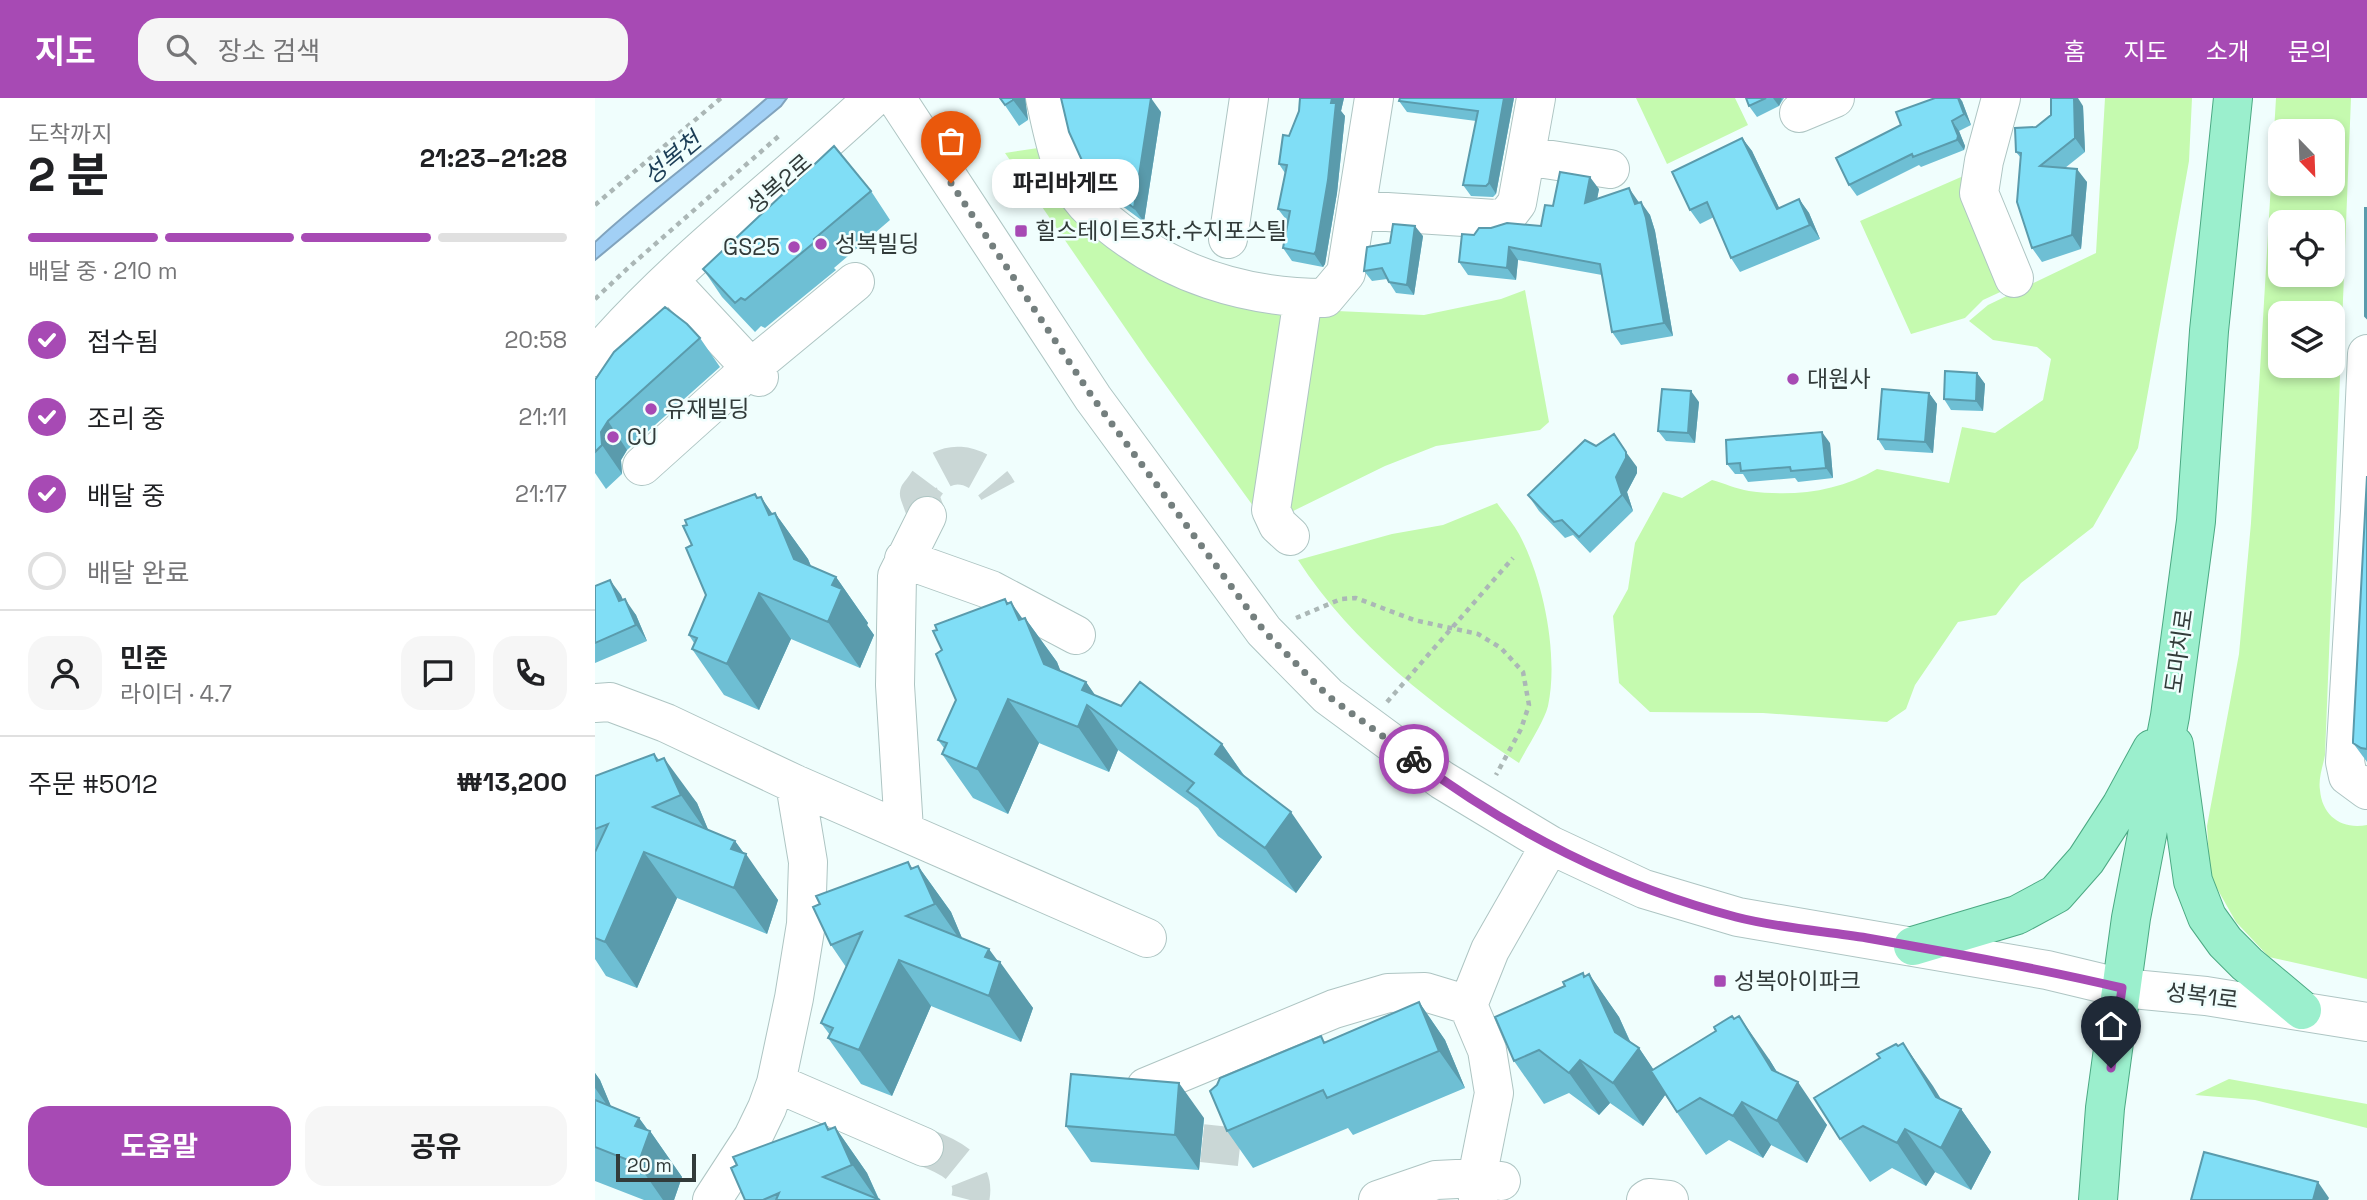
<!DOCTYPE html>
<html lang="ko">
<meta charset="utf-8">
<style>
:root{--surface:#fff;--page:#f6f6f6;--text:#202124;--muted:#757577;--line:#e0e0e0;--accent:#a74ab4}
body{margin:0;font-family:"Space Grotesk","Noto Sans KR",sans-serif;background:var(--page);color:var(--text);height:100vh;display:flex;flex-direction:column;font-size:26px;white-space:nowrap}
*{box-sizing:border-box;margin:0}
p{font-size:23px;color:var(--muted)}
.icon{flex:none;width:38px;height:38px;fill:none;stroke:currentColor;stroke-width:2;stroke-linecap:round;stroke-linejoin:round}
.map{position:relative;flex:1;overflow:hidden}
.sheet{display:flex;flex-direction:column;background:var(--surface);width:595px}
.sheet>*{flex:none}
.needle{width:46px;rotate:157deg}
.fabs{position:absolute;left:1673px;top:21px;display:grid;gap:14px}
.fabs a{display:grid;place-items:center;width:77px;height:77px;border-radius:14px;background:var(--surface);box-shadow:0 4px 10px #0003;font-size:35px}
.scale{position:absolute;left:21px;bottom:18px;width:80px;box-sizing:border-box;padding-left:7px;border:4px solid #323b3a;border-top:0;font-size:19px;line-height:24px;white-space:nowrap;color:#323b3a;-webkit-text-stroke:5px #f0fefd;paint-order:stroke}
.pin{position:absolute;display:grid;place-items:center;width:60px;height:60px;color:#fff;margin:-72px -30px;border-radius:50% 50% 50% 0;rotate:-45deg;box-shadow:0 0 7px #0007}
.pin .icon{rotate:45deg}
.courier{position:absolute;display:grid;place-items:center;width:70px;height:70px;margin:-35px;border:5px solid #a74ab4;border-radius:50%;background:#fff;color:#222;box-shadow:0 2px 9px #0007}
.bubble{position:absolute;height:49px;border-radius:21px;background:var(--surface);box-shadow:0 4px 10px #0003;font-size:23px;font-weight:700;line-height:49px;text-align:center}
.summary em{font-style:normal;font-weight:700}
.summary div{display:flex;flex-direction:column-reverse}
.summary{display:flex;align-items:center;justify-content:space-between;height:119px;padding:0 28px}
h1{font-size:46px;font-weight:700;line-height:52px}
.bar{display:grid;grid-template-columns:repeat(4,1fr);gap:10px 7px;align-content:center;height:84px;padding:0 28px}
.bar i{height:9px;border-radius:5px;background:var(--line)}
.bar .on{background:var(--accent)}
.bar p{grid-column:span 4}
.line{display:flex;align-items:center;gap:18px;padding:0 28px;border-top:2px solid var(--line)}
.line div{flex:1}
.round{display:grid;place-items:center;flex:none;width:74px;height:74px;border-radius:21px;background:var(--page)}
ol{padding:0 28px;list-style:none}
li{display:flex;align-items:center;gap:21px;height:77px}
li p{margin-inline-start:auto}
li .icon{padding:7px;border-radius:50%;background:var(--accent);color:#fff;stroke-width:4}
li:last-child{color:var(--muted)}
li i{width:38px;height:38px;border:4px solid var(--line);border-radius:50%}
.primary-button{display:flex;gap:14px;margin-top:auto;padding:14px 28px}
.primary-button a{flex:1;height:80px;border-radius:21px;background:var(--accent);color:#fff;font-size:28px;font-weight:700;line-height:80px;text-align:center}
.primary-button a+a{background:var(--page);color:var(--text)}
header{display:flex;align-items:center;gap:42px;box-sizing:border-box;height:98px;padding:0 35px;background:var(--accent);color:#fff}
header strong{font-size:33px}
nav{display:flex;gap:38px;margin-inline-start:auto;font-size:24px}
.search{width:490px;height:63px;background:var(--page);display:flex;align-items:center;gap:18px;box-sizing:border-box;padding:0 24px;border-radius:21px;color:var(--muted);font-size:26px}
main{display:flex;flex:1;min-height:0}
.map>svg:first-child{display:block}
</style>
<header>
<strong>지도</strong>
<div class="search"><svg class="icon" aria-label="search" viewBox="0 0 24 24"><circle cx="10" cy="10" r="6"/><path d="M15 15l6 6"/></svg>장소 검색</div>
<nav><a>홈</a><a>지도</a><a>소개</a><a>문의</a></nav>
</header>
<main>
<section class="sheet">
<div class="summary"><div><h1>2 분</h1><p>도착까지</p></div><em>21:23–21:28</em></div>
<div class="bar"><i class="on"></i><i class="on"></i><i class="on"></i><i></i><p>배달 중 · 210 m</p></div>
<ol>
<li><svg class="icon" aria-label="check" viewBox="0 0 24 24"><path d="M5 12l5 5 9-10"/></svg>접수됨<p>20:58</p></li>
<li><svg class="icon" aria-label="check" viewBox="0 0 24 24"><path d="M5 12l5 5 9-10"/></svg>조리 중<p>21:11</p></li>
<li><svg class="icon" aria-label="check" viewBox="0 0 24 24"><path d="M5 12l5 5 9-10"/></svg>배달 중<p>21:17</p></li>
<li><i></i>배달 완료</li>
</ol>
<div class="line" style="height:126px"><a class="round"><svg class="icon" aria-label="person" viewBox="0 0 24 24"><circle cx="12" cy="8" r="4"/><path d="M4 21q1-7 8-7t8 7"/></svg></a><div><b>민준</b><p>라이더 · 4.7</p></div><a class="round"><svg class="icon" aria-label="chat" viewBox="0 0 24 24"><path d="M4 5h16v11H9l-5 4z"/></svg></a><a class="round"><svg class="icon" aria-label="phone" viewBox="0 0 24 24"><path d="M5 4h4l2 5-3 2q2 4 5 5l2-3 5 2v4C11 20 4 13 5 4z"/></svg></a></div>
<div class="line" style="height:91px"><div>주문 #5012</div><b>₩13,200</b></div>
<div class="primary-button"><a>도움말</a><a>공유</a></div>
</section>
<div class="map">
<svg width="1772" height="1102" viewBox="0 0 1772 1102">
<rect width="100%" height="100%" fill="#f0fefd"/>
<path fill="#c5faaf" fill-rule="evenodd" d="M1041 0H1140L1153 27 1072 66Z
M1510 0H1597L1594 63 1543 350 1498 429 1426 485 1401 517 1363 524 1320 587 1311 611 1292 624 1168 615 1055 614 1024 585 1018 518 1033 491 1040 445 1068 394 1087 400 1117 382C1129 385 1141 391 1154 393 1198 399 1243 394 1282 371L1354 385 1367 329 1400 335 1448 302 1456 261 1442 249 1398 242 1374 223 1393 207 1501 155Z
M1681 0H1756L1730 657C1728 668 1723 681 1725 692 1727 718 1747 732 1772 727V881L1674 859 1641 824 1615 778 1612 728 1644 556 1656 425ZM1685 33H1738V86H1685ZM1685 124H1738V177H1685ZM1685 215H1738V268H1685Z
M450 49 463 78 691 216 661 412 553 263 410 55Z
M1373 76 1414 190 1388 202 1370 220 1316 236 1265 123Z
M930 192 954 324 945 332 841 348 790 368 692 416 723 217 742 213 829 217 906 201Z
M902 405C909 415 918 425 924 436 948 480 964 557 953 608 949 624 932 649 924 665 840 609 758 547 703 462L797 436 848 427Z
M1634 981 1772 1006V1030L1660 1002 1600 997Z"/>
<path fill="#a2d0f5" stroke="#80a3bd" stroke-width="2" d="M172 0H192L186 8 0 162V144C55 93 116 50 172 0Z"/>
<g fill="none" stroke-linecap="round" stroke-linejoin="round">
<path stroke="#cad7d6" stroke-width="38" stroke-dasharray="38 19" stroke-linecap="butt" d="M332 418 324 396C329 390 333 383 338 378 359 357 391 371 403 393
M329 1049C353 1058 383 1071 375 1102
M624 1066 630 1012"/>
<g stroke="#aec5c3" stroke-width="40">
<path id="minor" d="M301 0 498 300 669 533 733 598 847 682 955 747 1049 791 1143 819 1452 872 1527 890 1611 898 1772 924
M450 0C458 34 464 77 489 104 495 112 505 118 513 125 575 176 650 200 730 200L751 175 779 0
M1406 0 1389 63 1384 95 1419 180
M1204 15 1240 0
M931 58 1015 71
M761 112 900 121 912 118 922 105 941 0
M633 141 654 0
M74 182 156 270 260 184
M1772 256 1765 413 1750 664 1753 678 1772 692
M0 259C81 164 187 86 278 0
M47 368 156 270 164 279
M695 438 683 427 676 412 708 200
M309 461 396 492 481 537
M0 605 15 604 71 625 200 686 552 840
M309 732 300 587 302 478 332 418
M181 985 329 1049
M551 989 739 911 793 895 830 894 873 907
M117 1102 158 1039 172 1010 181 985 199 900 211 826 213 764 200 686
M783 1102 841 1082 882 1080 906 1083
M883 1102 882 1080 899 995 892 952 873 907 895 852 955 747
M1051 1102 1054 1100 1074 1102"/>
</g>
<g stroke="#4ba983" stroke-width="40">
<path id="major" d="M1579 647 1598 783 1612 819 1630 844 1652 866 1707 912
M1318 848 1422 817 1461 796 1491 762 1526 708 1557 651
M1503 1102 1510 1010 1536 820 1575 618 1601 423 1614 233 1638 0"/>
</g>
<path stroke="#abb7b6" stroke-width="4.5" stroke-dasharray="5 5" stroke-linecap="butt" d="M0 107 126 0
M0 201 34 169 185 37
M701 520 746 501 761 500 819 522 883 536 906 550 928 574 934 607 926 631 901 677
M792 604 918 460"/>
<use href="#minor" stroke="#fff" stroke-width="38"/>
<use href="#major" stroke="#9befcd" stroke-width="38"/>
</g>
<path fill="#6ebfd4" d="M405 0H430L433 22 424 28Z
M705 0H749L746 13 750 18 742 95 730 166 728 169 697 163 688 150 693 124 683 111 690 75 684 66 694 38 704 13Z
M805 0H919L901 96 898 99 876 98 868 87 881 23 812 14 804 3Z
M1151 0H1189L1184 8 1162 19 1154 8Z
M1367 3 1376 27 1364 33 1370 48 1369 52 1326 69 1324 67 1262 98 1254 87Z
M1488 8 1490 54 1470 70 1492 84 1486 151 1447 164 1437 150 1426 60 1421 54Z
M566 14 549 124 511 96 499 81 489 67Z
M1147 40 1157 53 1184 110 1204 101 1214 115 1225 141 1145 174 1136 160 1119 119 1105 126 1095 112Z
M1004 91 1002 101 1043 103 1055 117 1060 133 1078 238 1026 247 1017 234 1007 177 923 162 921 182 873 177 864 164 879 137 946 128 958 108Z
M276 93 295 122 239 170 241 172 170 230 166 228 160 234 127 199 108 171Z
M828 138 819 197 801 195 792 181 777 183 769 173Z
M105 240 125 269 32 352 26 362 27 376 11 391 0 375V282Z
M1382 275 1390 286 1388 313 1356 312 1349 301Z
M1334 295 1342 306 1338 355 1290 352 1283 341Z
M1104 304 1100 345 1071 343 1063 333Z
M1235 345 1238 380 1203 384 1200 380 1153 384 1148 376H1140L1132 366Z
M1042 369V375L1032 394 1038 413 995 455 978 437 970 440 944 413 933 397Z
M1772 378V664L1758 645Z
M160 396 163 400 166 399 177 416 180 415 213 461 216 468 241 479 273 525 272 527 279 537 265 570 196 541 164 612 129 597 97 551 99 545 94 537 111 497 97 447Z
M15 482 28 502 41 517 52 543 0 565V488Z
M410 501 427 521 430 520 462 564 465 573 491 584 500 598 627 646 651 680 727 759 701 795 623 738 603 710 523 652 514 674 444 645 413 716 378 700 347 656 349 650 343 642 361 602 347 552Z
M59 656 102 705 113 732 140 743 183 802 172 836 82 800 42 890 11 878 0 861V678Z
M323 768 356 814 367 840 403 864 438 910 426 944 336 908 297 998 266 986 233 940 235 937 226 925 251 869 236 847 317 770Z
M994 876 1024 919 1036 945 1044 950 1058 971 1174 961 1182 974 1232 1027 1212 1065 1176 1047 1168 1060 1134 1042 1111 1057 1070 997 1048 1028 1015 1005 1004 1017 974 995 949 1006 919 963 970 888Z
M824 904 850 942 870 990 758 1037 753 1030 658 1070 632 1033 730 944Z
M1308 945 1346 1002 1366 1011 1396 1054 1376 1092 1340 1074 1331 1088 1297 1070 1275 1084 1245 1041 1285 960Z
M0 975 5 982 16 1009 44 1020 53 1032 55 1033 87 1079 79 1102H49L0 1083Z
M609 1020 604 1072 496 1064 471 1028Z
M230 1025 234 1032 240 1029 272 1075 284 1101 285 1102H150Z"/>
<path fill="#5a9bac" d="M418 0H430L433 22 418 2Z
M556 0 566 14 549 124 539 110Z
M737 0H749L746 13 750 18 742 95 730 166 728 169 719 156Z
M909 0H919L901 96 894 85Z
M1178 0H1186L1187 1 1184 8Z
M1363 0H1365L1367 3 1376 27 1369 16Z
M1479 0H1483L1488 8 1490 54 1480 40Z
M1357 23 1364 33 1370 48 1369 52 1362 42Z
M1147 40 1157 53 1191 124 1182 111Z
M1482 71 1492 84 1486 151 1477 137Z
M995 79 1004 91 999 117 990 105Z
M1034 90 1043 103 1049 119 1040 106Z
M1204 101 1214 115 1225 141 1215 127Z
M1046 104 1055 117 1060 133 1078 238 1069 225Z
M820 128 828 138 819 197 812 187Z
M914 149 923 162 921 182 912 170Z
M1382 275 1390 286 1388 313 1381 303Z
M1096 293 1104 304 1100 345 1093 335Z
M1334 295 1342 306 1338 355 1330 344Z
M13 323 32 352 26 362 27 376 7 347 6 334Z
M1227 334 1235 345 1238 380 1231 370Z
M1031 354 1042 369V375L1032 394 1038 413 1027 397 1021 379Z
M160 396 174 417 166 399 186 428 180 415 213 461 232 507 199 461Z
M241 479 273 525 272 527 279 537 265 570 233 524 237 487Z
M15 482 26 497 35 519 24 503Z
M164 495 196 541 164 612 132 566Z
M30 501 41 517 52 543 41 527Z
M410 501 424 522 416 504 436 533 430 520 462 564 481 611 449 566Z
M491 584 522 628 487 592Z
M413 601 444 645 413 716 382 671Z
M492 607 523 652 514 674 483 629Z
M627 646 658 691 620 656Z
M59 656 82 689 69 660 102 705 118 743 62 663Z
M696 714 727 759 701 795 670 750Z
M140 743 150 757 151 756 183 802 172 836 139 790 136 751Z
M49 754 82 800 42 890 10 844Z
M313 764 336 797 323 768 356 814 372 852 316 771Z
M394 851 405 866V864L438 910 426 944 394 898 390 859Z
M304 862 336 908 297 998 264 952Z
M994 876 1024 919 1040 955 1044 950 1073 993 1048 1028 1018 985 1020 934Z
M824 904 850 942 870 990 844 953Z
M1144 918 1174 961 1196 997 1203 984 1232 1027 1212 1065 1182 1023 1177 972Z
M1308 945 1338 988 1360 1024 1366 1011 1396 1054 1376 1092 1346 1050 1341 999Z
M985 962 1015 1005 1004 1017 974 975Z
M0 975 5 982 21 1020 0 990Z
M584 985 609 1020 604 1072 580 1037Z
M1147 1004 1176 1047 1168 1060 1138 1018Z
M44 1020 54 1034 55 1033 87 1079 79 1102H68L43 1066 40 1028Z
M230 1025 253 1058 240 1029 272 1075 284 1102H282L233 1032Z
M1310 1031 1340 1074 1331 1088 1302 1045Z
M1723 1084 1734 1100 1733 1102H1718Z"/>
<path fill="#80def6" stroke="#5a9bac" stroke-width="2" d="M405 0H418V2L410 7Z
M466 0H556L539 110 502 82 489 67 474 34Z
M705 0H737L736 5H741L733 82 721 153 719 156 688 150 695 113 683 111 692 67 684 66 688 37 694 38 704 13Z
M805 0H909L894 85 891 88 868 87 883 13 804 3Z
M1151 0H1171L1154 8Z
M1340 0H1363L1369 16 1357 23 1363 38 1362 42 1318 59 1317 56 1254 87 1241 60 1306 27 1301 14Z
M1456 0H1479L1480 40 1445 68 1482 71 1477 137 1437 150 1422 104 1426 55 1421 54 1420 30 1441 29 1456 17Z
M1147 40 1182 111 1204 101 1215 127 1136 160 1112 104 1095 112 1077 74Z
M239 48 276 93 219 141 221 143 150 202 146 200 140 205 108 171Z
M965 74 995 79 990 105 1034 90 1040 106 1046 104 1051 120 1069 225 1017 234 1005 166 914 149 912 170 864 164 867 136 879 137 884 130H896L912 125 946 128 950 107 958 108Z
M1770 110H1772V220L1770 218Z
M798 126 820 128 812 187 794 184 787 170 769 173 772 149 795 145Z
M70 209 92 226 105 240 13 323 6 334 7 347 0 354V282L19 254Z
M1350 273 1382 275 1381 303 1349 301Z
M1067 291 1096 293 1093 335 1063 333Z
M1287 291 1334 295 1330 344 1283 341Z
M1227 334 1231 370 1196 373 1195 369 1146 373 1145 365 1132 366 1131 342Z
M1019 336 1031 354V360L1021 379 1027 397 984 439 967 422 959 424 933 397 990 342 1001 348Z
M1772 378V651L1766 650 1758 645V642Z
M160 396 162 400 166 399 174 417 180 415 199 461 241 479 237 487 247 491 233 524 164 495 132 566 97 551 102 540 94 537 111 497 91 450 97 447 88 428 92 427 90 422Z
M15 482 24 503 30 501 41 527 0 545V488Z
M410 501 412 506 416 504 424 522 430 520 449 566 491 584 487 592 526 608 545 584 627 646 620 656 696 714 670 750 592 693 599 685 492 607 483 629 413 601 382 671 347 656 352 645 343 642 361 602 341 556 347 552 338 533 342 532 340 527Z
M59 656 62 663 69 660 86 697 58 709 140 743 136 751 151 756 139 790 49 754 10 844 0 840V754L13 726 0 731V678Z
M313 764 316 771 323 768 340 806 311 818 394 851 390 859 405 864 394 898 304 862 264 952 233 940 238 930 226 925 267 834 236 847 218 809 225 806 221 798Z
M988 875 989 879 994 876 1020 934 1044 950 1018 985 985 962 974 975 944 952 919 963 900 919 970 888 968 884Z
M824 904 844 953 732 1000 728 992 632 1033 615 993 622 987 625 980 726 938 729 945Z
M1137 918 1139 921 1144 918 1177 972 1203 984 1182 1023 1147 1004 1138 1018 1105 1000 1082 1014 1056 973 1121 933 1119 929Z
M1308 945 1341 999 1366 1011 1346 1050 1310 1031 1302 1045 1268 1028 1245 1041 1219 1000 1285 960 1282 956 1301 946 1303 948Z
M476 976 584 985 580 1037 471 1028Z
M0 1002 44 1020 40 1028 55 1033 43 1066 0 1049Z
M230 1025 233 1032 240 1029 257 1067 228 1079 285 1102H181L184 1095 168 1102H150L136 1070 142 1067 138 1059Z
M1609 1054 1723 1084 1718 1102H1596Z"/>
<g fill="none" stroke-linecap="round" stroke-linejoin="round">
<path stroke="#747f7e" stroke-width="7" stroke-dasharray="0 12.6" d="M356 85 498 300 669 533 733 598 819 661"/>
<path stroke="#a74ab4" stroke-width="9" d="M819 661C915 733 1025 789 1141 819 1183 830 1229 833 1272 840 1357 855 1442 870 1527 890L1516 970"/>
</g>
<g fill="#a74ab4" stroke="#f0fefd" stroke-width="2.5">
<rect x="419" y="126" width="14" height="14" rx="3.5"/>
<circle cx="226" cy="146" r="7"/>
<circle cx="199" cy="149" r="7"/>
<circle cx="1198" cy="281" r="7"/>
<circle cx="56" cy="311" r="7"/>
<circle cx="18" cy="339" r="7"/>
<rect x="1118" y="876" width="14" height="14" rx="3.5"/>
</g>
<g text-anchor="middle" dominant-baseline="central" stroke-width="5" stroke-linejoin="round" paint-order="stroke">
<g font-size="23" fill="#323b3a" stroke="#f0fefd">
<text transform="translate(184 86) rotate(-41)">성복2로</text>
<text transform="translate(1584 553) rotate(-82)">도마치로</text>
<text transform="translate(1607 898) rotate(7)">성복1로</text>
</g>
<g font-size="23" fill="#323b3a" stroke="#f0fefd" text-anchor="start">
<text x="440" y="133">힐스테이트3차.수지포스틸</text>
<text x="240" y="146">성복빌딩</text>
<text x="185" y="149" text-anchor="end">GS25</text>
<text x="1212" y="281">대원사</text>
<text x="70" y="311">유재빌딩</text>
<text x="32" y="339">CU</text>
<text x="1139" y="883">성복아이파크</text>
</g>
<g font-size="24" font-style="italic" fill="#1b3d56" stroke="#f0fefd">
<text transform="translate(77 60) rotate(-40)">성복천</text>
</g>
</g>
</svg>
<div class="fabs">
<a><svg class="needle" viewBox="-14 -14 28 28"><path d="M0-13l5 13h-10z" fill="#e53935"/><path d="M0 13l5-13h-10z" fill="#757577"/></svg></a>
<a><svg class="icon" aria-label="locate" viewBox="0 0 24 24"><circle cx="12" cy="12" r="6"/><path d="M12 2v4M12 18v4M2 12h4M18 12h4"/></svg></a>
<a><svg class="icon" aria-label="layers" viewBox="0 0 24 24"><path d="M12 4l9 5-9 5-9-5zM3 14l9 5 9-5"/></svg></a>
</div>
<div class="scale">20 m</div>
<div class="pin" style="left:356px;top:85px;background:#ea580c"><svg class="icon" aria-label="bag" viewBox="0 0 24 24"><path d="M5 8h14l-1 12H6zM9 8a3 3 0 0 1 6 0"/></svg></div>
<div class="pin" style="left:1516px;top:970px;background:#1f2937"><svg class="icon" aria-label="home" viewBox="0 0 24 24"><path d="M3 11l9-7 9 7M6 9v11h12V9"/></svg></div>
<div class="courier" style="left:819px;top:661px"><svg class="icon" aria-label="bike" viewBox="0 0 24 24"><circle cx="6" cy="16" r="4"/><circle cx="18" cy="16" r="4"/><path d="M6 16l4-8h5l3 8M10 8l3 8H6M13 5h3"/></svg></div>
<div class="bubble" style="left:397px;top:61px;width:147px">파리바게뜨</div>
</div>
</main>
